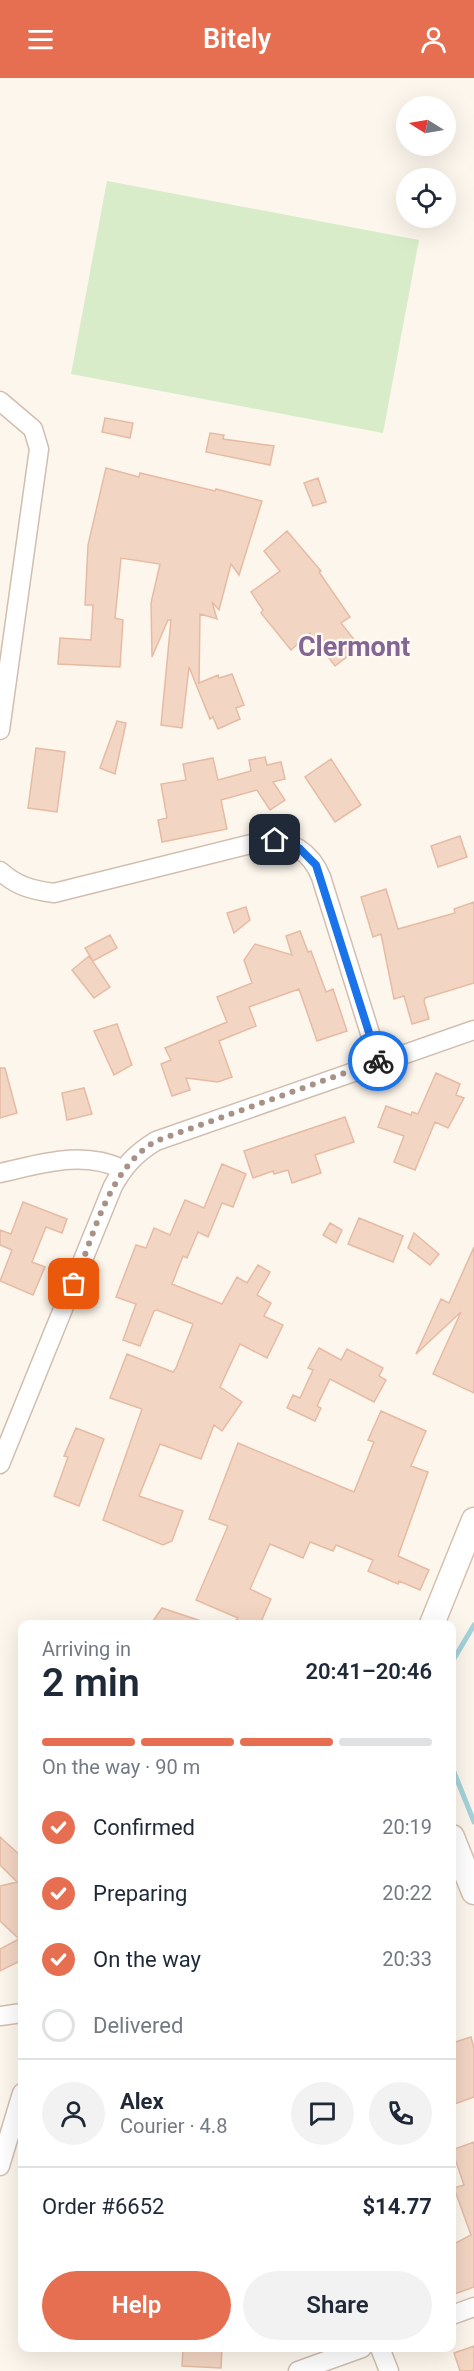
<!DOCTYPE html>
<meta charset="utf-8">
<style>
:root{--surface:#fff;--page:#f2f2f3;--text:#1f2937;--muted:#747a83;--line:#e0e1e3;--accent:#e76f51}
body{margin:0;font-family:Roboto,sans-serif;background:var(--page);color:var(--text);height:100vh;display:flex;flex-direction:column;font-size:22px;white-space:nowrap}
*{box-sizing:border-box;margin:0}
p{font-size:20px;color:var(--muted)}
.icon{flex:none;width:33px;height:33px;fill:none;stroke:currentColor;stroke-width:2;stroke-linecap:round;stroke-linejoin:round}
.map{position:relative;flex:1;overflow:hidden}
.side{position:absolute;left:18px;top:1542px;width:438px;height:732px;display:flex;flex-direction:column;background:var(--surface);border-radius:12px;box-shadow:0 6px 24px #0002}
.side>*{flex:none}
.needle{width:39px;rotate:281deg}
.controls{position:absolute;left:396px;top:18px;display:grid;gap:12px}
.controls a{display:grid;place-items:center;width:60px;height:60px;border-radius:50%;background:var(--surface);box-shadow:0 6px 24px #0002;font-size:30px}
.pin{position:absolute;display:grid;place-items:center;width:51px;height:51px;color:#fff;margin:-26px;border-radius:12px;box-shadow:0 3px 9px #0006}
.courier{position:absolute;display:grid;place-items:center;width:60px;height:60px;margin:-30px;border:4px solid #1a73e8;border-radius:50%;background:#fff;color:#222;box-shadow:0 2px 8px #0007}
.summary em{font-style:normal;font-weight:600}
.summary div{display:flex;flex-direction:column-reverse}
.summary{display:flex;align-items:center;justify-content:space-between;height:102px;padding:0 24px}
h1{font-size:39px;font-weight:600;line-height:45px}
.bar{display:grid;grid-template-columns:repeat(4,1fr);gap:9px 6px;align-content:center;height:72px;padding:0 24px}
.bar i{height:8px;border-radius:4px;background:var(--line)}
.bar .selected{background:var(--accent)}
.bar p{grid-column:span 4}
.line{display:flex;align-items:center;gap:15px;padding:0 24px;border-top:2px solid var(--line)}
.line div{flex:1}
.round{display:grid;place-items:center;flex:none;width:63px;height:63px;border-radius:32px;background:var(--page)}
ol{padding:0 24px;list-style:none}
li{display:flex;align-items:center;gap:18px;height:66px}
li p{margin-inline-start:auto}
li .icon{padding:6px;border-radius:50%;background:var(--accent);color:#fff;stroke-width:4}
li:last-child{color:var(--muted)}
li i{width:33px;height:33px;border:3px solid var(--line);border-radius:50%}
.button{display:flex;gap:12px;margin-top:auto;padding:12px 24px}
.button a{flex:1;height:69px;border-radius:36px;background:var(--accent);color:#fff;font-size:24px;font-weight:600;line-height:69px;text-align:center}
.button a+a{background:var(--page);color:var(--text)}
header{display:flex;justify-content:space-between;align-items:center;height:78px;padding:0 24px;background:var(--accent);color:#fff;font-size:27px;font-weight:600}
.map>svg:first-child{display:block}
</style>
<header><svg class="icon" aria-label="menu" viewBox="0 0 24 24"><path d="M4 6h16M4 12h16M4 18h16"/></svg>Bitely<svg class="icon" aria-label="person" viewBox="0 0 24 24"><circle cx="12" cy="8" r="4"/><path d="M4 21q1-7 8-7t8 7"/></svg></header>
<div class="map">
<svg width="474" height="2293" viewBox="0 0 474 2293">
<rect width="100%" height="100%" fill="#fdf6ec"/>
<path fill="#d8ecc9" d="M107 103 419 162 383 355 71 296Z"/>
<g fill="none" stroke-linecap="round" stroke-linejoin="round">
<path stroke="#a5d3da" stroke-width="5" d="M452 1584 474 1547
M452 1689 474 1744"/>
</g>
<path fill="#f3d5c3" stroke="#e6bba3" stroke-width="1.5" d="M105 340 133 345 130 360 102 354Z
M210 355 224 357 223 361 274 368 270 387 206 374Z
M106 390 139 399 140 395 215 413 216 411 262 423 239 497 231 486 219 532 212 524 217 541 200 536 199 605 218 597 219 600 232 596 244 627 236 630 240 641 218 651 213 639 210 641 189 589 182 650 161 647 171 542H168L152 579 151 525 160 486 121 480 115 540 123 542 120 589 58 586 60 560 91 562 93 527H85L88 467Z
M318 400 326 424 313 428 304 405Z
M287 453 321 493 319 494 350 539 341 545 360 569 335 588 310 555 291 572 261 535 263 532 251 514 280 493 264 473Z
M117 643 126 645 115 696 100 690Z
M36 670 65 674 57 734 28 730Z
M265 679 267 687 281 684 285 701 273 704 285 722 270 732 257 712 221 722 227 751 162 764 158 742 167 740 161 706 186 702 183 686 213 680 218 702 251 693 249 682Z
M331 681 361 727 335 744 305 699Z
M460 758 467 779 438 789 431 768Z
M386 811 398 851 455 835 454 831 474 824V905L425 920 424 923 429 941 412 946 404 918 394 921 381 856 373 859 361 819Z
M246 829 250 842 234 855 227 835Z
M300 853 308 874 311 873 326 914 333 911 347 953 317 963 299 911 249 929 256 948 219 963 232 999 218 1004 186 1000 190 1012 172 1018 161 986 171 982 165 970 227 944 217 919 252 905 244 882 255 866 292 877 286 858Z
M110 857 117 870 93 883 85 870Z
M89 878 110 909 94 920 72 892Z
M117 946 132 987 114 997 94 953Z
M0 990H5L17 1035 0 1040Z
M436 995 460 1006 456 1017 464 1020 448 1050 435 1044 415 1092 394 1084 404 1058 378 1049 386 1028 411 1037 412 1034 418 1036Z
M84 1010 92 1036 67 1042 62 1015Z
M345 1039 354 1064 315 1077 321 1095 292 1105 288 1092 274 1096 273 1093 253 1100 244 1073Z
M222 1086 246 1096 233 1129 222 1125 208 1159 198 1154 187 1180 183 1178 172 1206 222 1226 237 1199 247 1205 258 1187 270 1194 257 1217 271 1225 264 1238 283 1247 267 1280 240 1266 220 1309 242 1324 222 1353 214 1347 201 1381 160 1366 139 1418 183 1433 172 1463 163 1467 103 1442 142 1331 110 1320 127 1276 173 1294 176 1290 193 1246 157 1232 154 1233 140 1268 123 1262 136 1226 116 1219 136 1167 146 1170 154 1150 170 1157 185 1122 204 1130Z
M23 1124 67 1141 62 1155 46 1149 32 1184 45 1189 33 1217 0 1203 12 1172 0 1167V1152L11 1156Z
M359 1140 403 1158 393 1184 348 1166Z
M330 1145 342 1152 336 1165 323 1157Z
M414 1155 439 1176 430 1187 408 1170Z
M474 1169V1315L433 1296 461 1234 416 1276 441 1221 449 1225Z
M319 1270 341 1282 347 1271 383 1290 379 1298 386 1302 374 1324 330 1301 317 1328 321 1330 315 1343 287 1330 293 1317 300 1320 313 1292 308 1290Z
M381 1333 426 1353 411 1388 428 1394 398 1478 429 1492 420 1512 399 1503 398 1506 368 1493 373 1482 336 1467 333 1473 310 1464 303 1480 270 1466 250 1511 271 1521 260 1546H232L238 1540 196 1522 228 1448 209 1441 238 1365 354 1414 374 1364 368 1362Z
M76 1350 104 1361 79 1428 54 1418 68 1379 64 1378Z
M162 1530 204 1544 203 1546H151Z
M0 1759 22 1779V1882L0 1893V1871L19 1861 0 1843V1808L17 1804 0 1787Z
M471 1959 474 1970V2019L452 2027V1965Z
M474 2064V2209L452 2217V2167L471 2157 454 2110 464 2107 452 2072Z
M474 2268V2293H460L454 2275Z
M183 2270H222L221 2290 182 2288Z"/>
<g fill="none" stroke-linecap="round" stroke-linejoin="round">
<g stroke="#d1beb0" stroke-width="21">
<path id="street" d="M0 323 33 351 39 371 0 652
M0 793C17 808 31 812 54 815L263 763C290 760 311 774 321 799L379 984
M0 1095C41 1086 82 1072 122 1091
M0 1386 113 1108C124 1088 136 1075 156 1063L474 952
M0 1938 22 1935
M0 2088 22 2015
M452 2237 474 2229
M380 2270 389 2293
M298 2293 362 2270"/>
</g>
<g stroke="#d6c0b0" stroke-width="27">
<path id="secondary" d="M432 1546 474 1442
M452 1759 474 1814"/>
</g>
<use href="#street" stroke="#fff" stroke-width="18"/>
<use href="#secondary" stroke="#fff" stroke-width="24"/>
</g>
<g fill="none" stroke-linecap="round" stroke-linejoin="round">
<path stroke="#a89285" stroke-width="6" stroke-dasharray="0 10.8" d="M74 1206C94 1157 108 1091 156 1063L378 983"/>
<path stroke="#1a73e8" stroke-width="8" d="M275 762 299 770 316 787 378 983"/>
</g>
<g text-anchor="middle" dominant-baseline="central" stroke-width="4.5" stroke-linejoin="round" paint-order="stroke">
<g font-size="27" font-weight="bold" fill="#846695" stroke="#fffaf3">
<text x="354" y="569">Clermont</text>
</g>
</g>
</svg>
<div class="controls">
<a><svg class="needle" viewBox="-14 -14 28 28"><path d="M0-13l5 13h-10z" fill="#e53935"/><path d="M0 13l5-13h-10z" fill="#747a83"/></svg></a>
<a><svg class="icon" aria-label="locate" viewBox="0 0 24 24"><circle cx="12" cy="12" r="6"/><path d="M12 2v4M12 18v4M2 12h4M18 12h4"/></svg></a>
</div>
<div class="pin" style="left:74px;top:1206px;background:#ea580c"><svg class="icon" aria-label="bag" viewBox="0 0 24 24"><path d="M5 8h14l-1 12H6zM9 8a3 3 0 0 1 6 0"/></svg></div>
<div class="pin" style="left:275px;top:762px;background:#1f2937"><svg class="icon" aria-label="home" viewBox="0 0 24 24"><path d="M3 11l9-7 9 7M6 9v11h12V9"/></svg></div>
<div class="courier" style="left:378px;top:983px"><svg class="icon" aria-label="bike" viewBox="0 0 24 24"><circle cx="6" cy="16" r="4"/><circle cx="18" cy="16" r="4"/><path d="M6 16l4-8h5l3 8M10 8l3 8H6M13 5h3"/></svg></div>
<section class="side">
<div class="summary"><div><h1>2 min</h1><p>Arriving in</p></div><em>20:41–20:46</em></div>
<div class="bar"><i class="selected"></i><i class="selected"></i><i class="selected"></i><i></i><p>On the way · 90 m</p></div>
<ol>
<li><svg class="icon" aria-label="check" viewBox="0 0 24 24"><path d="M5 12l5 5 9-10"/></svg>Confirmed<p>20:19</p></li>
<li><svg class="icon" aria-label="check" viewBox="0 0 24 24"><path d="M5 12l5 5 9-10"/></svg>Preparing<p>20:22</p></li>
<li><svg class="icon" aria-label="check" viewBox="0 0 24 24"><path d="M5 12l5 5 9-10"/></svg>On the way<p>20:33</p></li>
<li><i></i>Delivered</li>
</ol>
<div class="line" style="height:108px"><a class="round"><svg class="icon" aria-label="person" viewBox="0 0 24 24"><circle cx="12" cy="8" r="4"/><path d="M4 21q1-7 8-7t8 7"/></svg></a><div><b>Alex</b><p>Courier · 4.8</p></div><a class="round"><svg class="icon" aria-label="chat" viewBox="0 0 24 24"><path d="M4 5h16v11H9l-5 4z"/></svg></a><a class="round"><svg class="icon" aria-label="phone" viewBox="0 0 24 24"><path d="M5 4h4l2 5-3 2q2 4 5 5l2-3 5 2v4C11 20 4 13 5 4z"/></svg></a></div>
<div class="line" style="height:78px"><div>Order #6652</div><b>$14.77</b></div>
<div class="button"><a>Help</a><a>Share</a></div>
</section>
</div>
